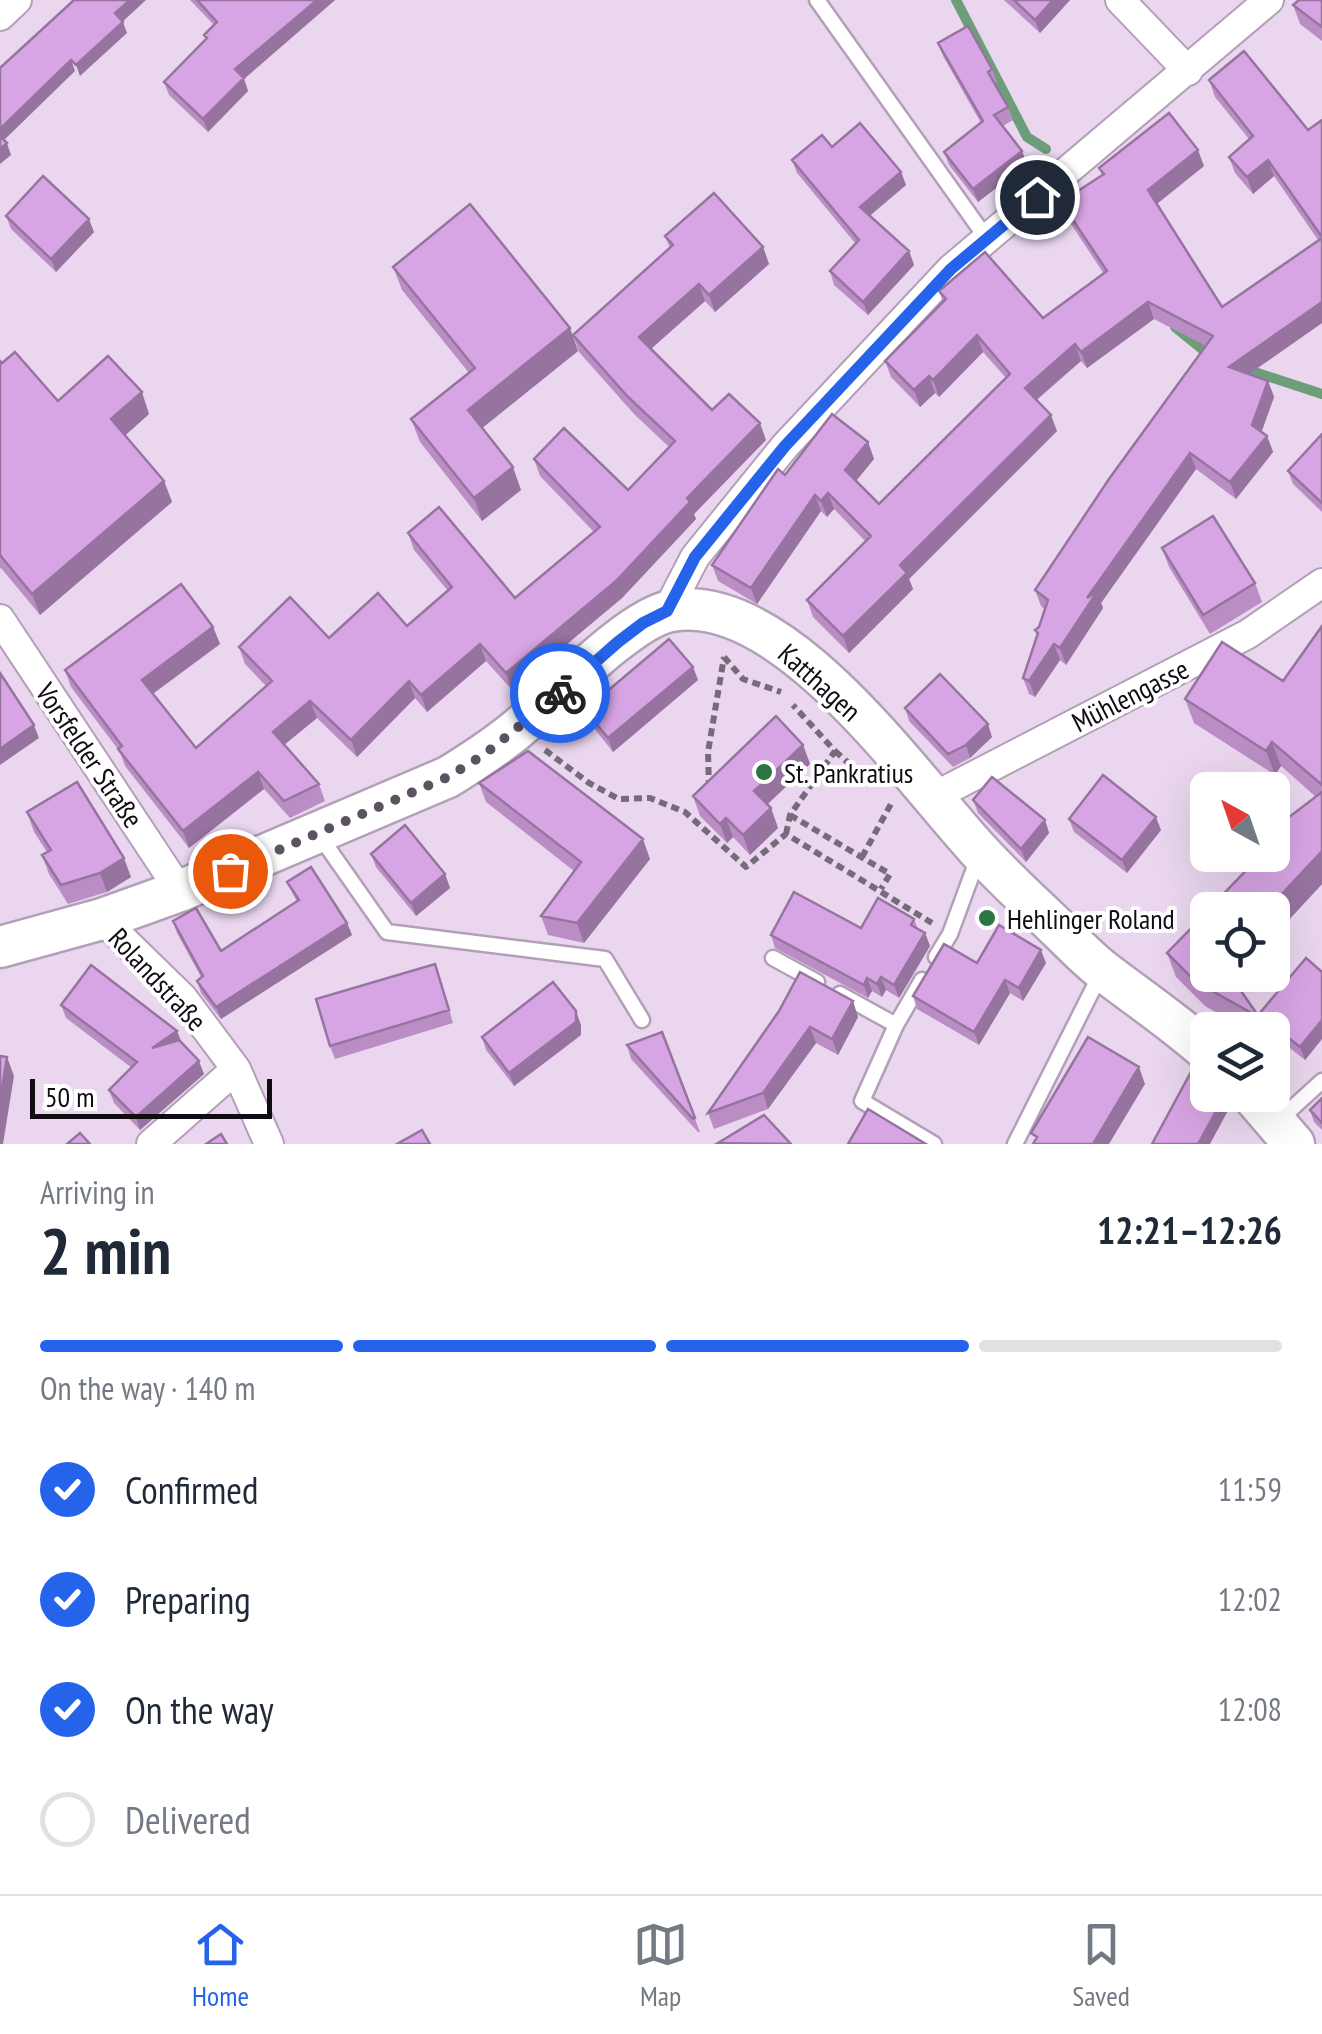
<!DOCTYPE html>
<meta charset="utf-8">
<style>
:root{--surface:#fff;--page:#f2f2f3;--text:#1f2937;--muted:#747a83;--line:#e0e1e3;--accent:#2563eb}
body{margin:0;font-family:"PT Sans Narrow",sans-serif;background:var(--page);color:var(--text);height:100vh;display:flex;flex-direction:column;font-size:38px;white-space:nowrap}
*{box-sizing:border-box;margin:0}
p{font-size:32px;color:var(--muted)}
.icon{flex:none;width:55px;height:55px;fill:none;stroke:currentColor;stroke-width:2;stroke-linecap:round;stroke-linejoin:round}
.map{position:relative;height:1144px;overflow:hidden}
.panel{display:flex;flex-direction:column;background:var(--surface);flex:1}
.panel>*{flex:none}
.needle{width:65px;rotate:320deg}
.fabs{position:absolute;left:1190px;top:772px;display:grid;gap:20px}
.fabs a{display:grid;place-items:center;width:100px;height:100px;border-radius:15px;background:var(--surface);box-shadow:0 10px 40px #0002;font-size:50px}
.scale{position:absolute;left:30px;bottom:25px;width:242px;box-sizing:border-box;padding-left:10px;border:5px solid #110b13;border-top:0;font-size:28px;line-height:35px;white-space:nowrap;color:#110b13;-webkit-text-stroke:8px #fff;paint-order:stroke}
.pin{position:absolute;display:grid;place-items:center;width:85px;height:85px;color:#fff;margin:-42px;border:5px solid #fff;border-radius:50%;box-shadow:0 2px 10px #0007}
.courier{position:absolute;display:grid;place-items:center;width:100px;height:100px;margin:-50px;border:8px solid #2563eb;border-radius:50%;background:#fff;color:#222;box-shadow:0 2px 12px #0007}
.head em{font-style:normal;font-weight:700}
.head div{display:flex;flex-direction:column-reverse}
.head{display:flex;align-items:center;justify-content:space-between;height:170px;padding:0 40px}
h1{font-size:65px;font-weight:700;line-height:75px}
.bar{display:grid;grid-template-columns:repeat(4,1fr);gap:15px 10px;align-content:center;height:120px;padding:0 40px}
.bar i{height:12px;border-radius:8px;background:var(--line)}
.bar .active{background:var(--accent)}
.bar p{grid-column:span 4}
ol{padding:0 40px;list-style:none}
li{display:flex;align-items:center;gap:30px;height:110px}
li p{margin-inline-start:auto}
li .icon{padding:10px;border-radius:50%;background:var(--accent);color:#fff;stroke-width:4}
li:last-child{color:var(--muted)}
li i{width:55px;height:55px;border:5px solid var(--line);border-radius:50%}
.tab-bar{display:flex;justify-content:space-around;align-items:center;height:140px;border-top:2px solid var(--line);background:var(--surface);font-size:28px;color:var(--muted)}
.tab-bar a{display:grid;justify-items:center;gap:5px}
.tab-bar .active{color:var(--accent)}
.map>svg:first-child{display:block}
</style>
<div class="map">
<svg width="1322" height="1144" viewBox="0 0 1322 1144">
<rect width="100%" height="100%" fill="#ead7ef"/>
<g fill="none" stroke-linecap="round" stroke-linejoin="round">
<path stroke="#6d9d79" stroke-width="10" d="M956 0 1027 137 1046 149
M1175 327 1212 357
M1242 368 1322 394"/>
<g stroke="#b3a0b8" stroke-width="19">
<path id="service" d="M817 0 987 239
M319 835 387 932 605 959 642 1020
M936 957 950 934 978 858
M773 958 817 982
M922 980 896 1025 862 1101 934 1144
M840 994 896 1025
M1277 1122 1322 1081
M1015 1144 1100 975"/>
</g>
<g stroke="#b3a0b8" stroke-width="32">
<path id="minor" d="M1120 0 1188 71
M0 16 17 0
M667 611 695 557 785 446 951 269 1269 0
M0 619 180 891
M933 797 1248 634 1322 583
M102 919 183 998 236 1069 269 1144
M151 1144 236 1069"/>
</g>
<g stroke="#b3a0b8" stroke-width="45">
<path id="secondary" d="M0 947 102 919 180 891 448 777C474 761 499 745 522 725 556 697 630 618 671 611 783 590 912 779 981 853 1003 877 1027 899 1051 922 1069 939 1086 958 1106 973 1140 999 1176 1023 1208 1052
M1252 1095 1294 1144"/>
</g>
<path stroke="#776b7b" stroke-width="6" stroke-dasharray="8 5" stroke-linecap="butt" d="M724 657 743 679 781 692
M545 750 589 783 619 799 650 798 685 812 746 867 786 834 932 923
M835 751 864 777
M709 788 708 752 724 657
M790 815 890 874 881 889
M786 834 790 815 835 751 793 705
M862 857 892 802"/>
<use href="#service" stroke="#fff" stroke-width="14"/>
<use href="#minor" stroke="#fff" stroke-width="28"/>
<use href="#secondary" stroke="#fff" stroke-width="40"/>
</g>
<path fill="#ba8ec4" d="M190 0H335L244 79 248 91 208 132 169 95 164 82 205 39 204 35 214 25Z
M1004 0H1070L1040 33Z
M1322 0V41L1300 24 1293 5Z
M938 43 992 69 997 82 995 84 1008 107 1013 120 1003 126 1022 151 1027 164 978 202 949 165 944 152 981 123 943 56Z
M1209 80 1308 130 1322 120V323L1248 374 1268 381 1274 397 1261 432 1267 436 1273 452 1236 499 1196 469 1101 603 1103 608 1066 665 1060 660 1035 697 1029 694 1023 678 1037 636 1035 630 1039 627 1045 610 1041 606 1035 590 1206 346 1154 319 1087 368 1081 361 1037 400 1057 431 909 579 913 589 849 653 813 617 807 600 866 542 834 509 827 517 821 511 757 604 718 581 712 565 785 475 868 442 874 459 856 481 879 504 1006 378 983 352 939 397 935 393 920 407 891 377 885 361 943 302 939 291 1043 318 1104 274 1067 218 1061 202 1102 175 1099 168 1204 166 1157 204 1222 307 1318 240 1274 176 1253 194 1235 173 1229 157 1249 139 1215 97Z
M832 147 901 172 906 185 870 216 909 251 914 265 868 315 834 285 830 271 855 243 797 173 792 160Z
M6 216 94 232 56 272 11 229Z
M665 236 763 247 769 264 715 312 705 301 651 349 712 410 766 440 694 514 696 519 622 598 512 690 486 661 427 712 415 698 357 757 317 718 284 745 319 784 325 801 290 818 264 789 189 848 125 766 120 752 71 687 65 670 213 627 220 644 153 694 196 748 266 686 245 664 239 647 329 638 407 626 448 591 414 550 408 533 515 598 594 532 540 476 534 459 628 490 669 447 634 414 579 352 573 335 670 248Z
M393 267 570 328 578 351 482 428 521 490 482 521 420 442 411 419 469 373 402 290Z
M0 361 58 401 149 414 125 435 164 481 172 502 40 615 1 568 0 569Z
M1322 434V512L1293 484 1288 471Z
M1162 548 1255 583 1262 602 1210 634 1169 567Z
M1322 626V884L1272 938V910L1316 797 1281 766 1275 775 1194 723 1185 699 1283 681Z
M693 667 698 680 613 752 590 723 585 710Z
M905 708 992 737 970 758 953 767 909 721Z
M803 745 810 764 767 805 771 808 778 828 750 855 733 837 727 843 700 816 693 796Z
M479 783 650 859 584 943 548 935 541 916 574 871 486 802Z
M973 800 1045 820 1049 833 1026 862 978 813Z
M27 812 131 877 107 892 68 904 49 874 42 855 47 852 34 832Z
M1069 819 1161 830 1127 873 1074 832Z
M371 854 445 874 450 888 416 916 376 867Z
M287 882 347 923 352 935 221 1019 201 993 197 981 201 977 177 933 173 921 221 951 297 902Z
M914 919 918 929 925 933 930 946 899 998 886 990 882 997 872 991 868 998 775 948 771 935 861 928Z
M1167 953 1234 980 1259 1017 1264 1030H1248L1205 1006 1176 977Z
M977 963H1046L1023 1001 1010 993 979 1045 917 1009 913 996Z
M1322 972V1039L1305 1060 1272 1034V1030H1268L1264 1027 1259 1014Z
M440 977 453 1023 335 1059 330 1046Z
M61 1005 177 1031 182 1043 204 1074 140 1130 114 1103 109 1090 132 1068 66 1018Z
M779 1011 858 1017 838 1055 816 1043 768 1109 714 1129 708 1113Z
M581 1025V1035L514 1086 486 1050 482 1037Z
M662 1032 700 1132H698L631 1059 627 1045Z
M1322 1098V1130L1314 1122 1310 1110Z"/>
<path fill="#9774a0" d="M130 0H146L119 25 115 13Z
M317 0H335L244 79 248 91 208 132 203 119 235 69Z
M1053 0H1070L1040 33 1035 20Z
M123 22 127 33 80 76 76 65Z
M71 60 75 71 0 144V129Z
M7 143 11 155 0 164V149Z
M1198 150 1204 166 1154 206 1148 190Z
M1022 151 1027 164 978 202 973 189Z
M1268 160 1274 176 1253 194 1247 177Z
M901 172 906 185 864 220 860 207Z
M89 219 94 232 56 272 51 259Z
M763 247 769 264 715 312 709 295Z
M909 251 914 265 868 315 863 302Z
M699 284 705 301 645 354 639 337Z
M1148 302 1154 319 1087 368 1081 352Z
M1322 302V323L1235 384 1229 367Z
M570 328 578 351 476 433 468 410Z
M977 335 983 352 939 397 933 380Z
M1075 344 1081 361 1031 404 1025 388Z
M929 376 935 393 920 407 914 390Z
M1268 381 1274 397 1258 442 1252 425Z
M142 392 149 414 119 441 111 419Z
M1051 415 1057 431 909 579 913 589 849 653 843 636 900 565Z
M760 423 766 440 694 514 696 519 622 598 512 690 506 673 687 498Z
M1267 436 1273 452 1236 499 1230 482Z
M868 442 874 459 851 487 845 470Z
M1190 453 1196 469 1101 603 1103 608 1066 665 1060 648 1087 598Z
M513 467 521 490 482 521 474 498Z
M164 481 172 502 40 615 32 594Z
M828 493 834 509 827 517 821 501Z
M815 495 821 511 757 604 751 588Z
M213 627 220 644 148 697 142 680Z
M480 644 486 661 427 712 421 695Z
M1054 644 1060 660 1035 697 1029 681Z
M693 667 698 680 613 752 608 738Z
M409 681 415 698 357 757 351 740Z
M310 701 317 718 279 749 273 732Z
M988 724 992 737 970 758 966 745Z
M34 725 39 738 0 765V749Z
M1272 742 1281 766 1275 775 1266 751Z
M803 745 810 764 761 810 754 791Z
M258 772 264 789 189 848 183 831Z
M771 808 778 828 750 855 743 835Z
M1156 817 1161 830 1127 873 1122 860Z
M726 818 733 837 727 843 720 824Z
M1045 820 1049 833 1026 862 1021 849Z
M643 839 650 859 584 943 577 923Z
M1322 851V884L1272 938V910H1267Z
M124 858 131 877 107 892 100 873Z
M445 874 450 888 416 916 411 903Z
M347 923 352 935 221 1019 216 1007Z
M925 933 930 946 899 998 894 985Z
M1041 950 1046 963 1023 1001 1019 988Z
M881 977 886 990 882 997 877 984Z
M867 978 872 991 868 998 864 985Z
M1005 980 1010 993 979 1045 974 1032Z
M853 1001 858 1017 838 1055 832 1039Z
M576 1011 581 1025V1035L514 1086 509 1073Z
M1322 1020V1039L1305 1060 1300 1047Z
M810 1027 816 1043 768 1109 763 1093Z
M177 1031 182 1044 152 1048Z
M7 1057 14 1076 3 1144H0V1101Z
M199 1061 204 1074 140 1130 136 1117Z
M1139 1067 1145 1084 1109 1144H1093Z
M1225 1095H1228L1231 1105 1210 1144H1198Z"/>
<path fill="#d8a5e4" stroke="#9774a0" stroke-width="2.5" d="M74 0H130L115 13 123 22 76 65 71 60 0 129V68Z
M197 0H317L235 69 244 78 203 119 164 82 207 38 204 35 217 22Z
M1014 0H1053L1035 20Z
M1299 0H1322V27L1293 5Z
M968 26 992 69 988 72 1008 107 994 115 1022 151 973 189 944 152 983 121 938 43Z
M1244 51 1308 130 1322 120V237L1268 160 1247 177 1229 157 1253 136 1209 80Z
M1169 113 1198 150 1148 190 1222 307 1322 238V302L1229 367 1268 381 1252 425 1267 436 1230 482 1190 453 1087 598 1097 592 1060 648 1054 644 1029 681 1023 678 1038 633 1035 630 1039 627 1048 600 1035 590 1109 479 1213 336 1148 302 1081 352 1075 344 1025 388 1051 415 900 565 907 573 843 636 807 600 871 536 828 493 821 501 815 495 751 588 712 565 778 469 785 475 832 414 868 442 845 470 879 504 1010 374 977 335 933 380 929 376 914 390 885 361 946 299 939 291 985 252 1043 318 1107 271 1061 202 1104 174 1099 168Z
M860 123 901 172 860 207 909 251 863 302 830 271 859 240 792 160 822 135 832 147Z
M0 136 7 143 0 149Z
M43 176 89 219 51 259 6 216Z
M714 193 763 247 709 295 699 284 639 337 712 410 729 394 760 423 687 498 690 502 616 581 506 673 480 644 421 695 409 681 351 740 310 701 273 732 319 784 284 801 258 772 183 831 118 749 122 746 65 670 181 584 213 627 142 680 196 748 272 681 239 647 290 597 329 638 378 593 407 626 452 587 408 533 439 507 515 598 600 527 534 459 564 428 628 490 675 441 628 397 573 335 673 245 665 236Z
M470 204 570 328 468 410 513 467 474 498 411 419 475 368 393 267Z
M15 352 58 401 108 356 142 392 111 419 164 481 32 594 0 555V361L2 363Z
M1322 434V503L1288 471Z
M1213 516 1255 583 1203 615 1162 548Z
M1322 626V785L1272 742 1266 751 1185 699 1222 642 1283 681Z
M669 639 693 667 608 738 585 710Z
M0 673 34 725 0 749Z
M940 674 988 724 966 745 948 754 905 708Z
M776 716 803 745 754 791 771 808 743 835 726 818 720 824 693 796Z
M528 751 643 839 577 923 541 916 581 862 479 783Z
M1103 775 1156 817 1122 860 1069 819Z
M992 777 1045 820 1021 849 973 800Z
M77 782 124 858 100 873 61 885 42 855 51 850 27 812Z
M1322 792V851L1267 910H1208L1261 855H1272V830Z
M405 825 445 874 411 903 371 854Z
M311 867 347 923 216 1007 197 981 203 976 173 921 196 908 221 951 299 900 287 882Z
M794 892 861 928 878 898 914 919 911 925 925 933 894 985 881 977 877 984 867 978 864 985 771 935Z
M1208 911V975H1230L1259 1017 1196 982 1167 953Z
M999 925 1041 950 1019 988 1005 980 974 1032 913 996 944 944 977 963Z
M1306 958 1322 972V1020L1300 1047 1259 1014Z
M435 964 449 1010 330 1046 316 999Z
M91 965 177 1031 152 1048 179 1040 199 1061 136 1117 109 1090 137 1062 61 1005Z
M800 972 853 1001 832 1039 810 1027 763 1093 708 1113 779 1011Z
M553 982 576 1011V1022L509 1073 482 1037Z
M662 1032 695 1118 693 1119 627 1045Z
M1088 1037 1139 1067 1093 1144H1033L1037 1137 1031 1133Z
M0 1056 7 1057 0 1101Z
M1191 1072 1208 1081V1095H1225L1198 1144H1152Z
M1322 1098V1123L1310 1110Z
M868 1109 926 1144H848Z
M764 1115 791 1144 718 1143Z
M422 1130 430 1144H397Z
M80 1133 90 1144H67Z
M221 1134 227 1144H206Z"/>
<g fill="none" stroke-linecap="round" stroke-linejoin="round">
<path stroke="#5d5260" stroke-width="10" stroke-dasharray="0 18" d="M230 871 448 777 485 754 560 693"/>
<path stroke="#2563eb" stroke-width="12" d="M560 693 618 642 643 623 667 611 695 557 785 446 951 269 1037 197"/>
</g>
<g fill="#2b7543" stroke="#fff" stroke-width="4">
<circle cx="764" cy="772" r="10"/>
<circle cx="987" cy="918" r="10"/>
</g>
<g text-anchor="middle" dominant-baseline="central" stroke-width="8" stroke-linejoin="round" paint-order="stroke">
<g font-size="28" fill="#110b13" stroke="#fff">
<text transform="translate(820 682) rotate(42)">Katthagen</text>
<text transform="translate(1130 695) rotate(-27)">Mühlengasse</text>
<text transform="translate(90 755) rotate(56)">Vorsfelder Straße</text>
<text transform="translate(158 979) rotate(47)">Rolandstraße</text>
</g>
<g font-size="28" fill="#110b13" stroke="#fff" text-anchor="start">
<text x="784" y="772">St. Pankratius</text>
<text x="1007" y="918">Hehlinger Roland</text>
</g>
</g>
</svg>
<div class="fabs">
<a><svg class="needle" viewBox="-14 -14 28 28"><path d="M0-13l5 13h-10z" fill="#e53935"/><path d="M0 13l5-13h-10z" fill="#747a83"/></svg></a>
<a><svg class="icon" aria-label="locate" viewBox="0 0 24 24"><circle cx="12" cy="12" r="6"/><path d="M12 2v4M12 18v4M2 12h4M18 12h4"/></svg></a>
<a><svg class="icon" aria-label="layers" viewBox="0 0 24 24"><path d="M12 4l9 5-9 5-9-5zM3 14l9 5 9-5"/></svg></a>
</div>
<div class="scale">50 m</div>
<div class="pin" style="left:230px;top:871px;background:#ea580c"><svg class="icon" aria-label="bag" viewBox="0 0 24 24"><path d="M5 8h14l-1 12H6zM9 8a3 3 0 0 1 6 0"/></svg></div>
<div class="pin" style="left:1037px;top:197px;background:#1f2937"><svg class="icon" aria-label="home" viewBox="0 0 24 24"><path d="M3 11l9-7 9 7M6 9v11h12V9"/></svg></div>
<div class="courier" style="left:560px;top:693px"><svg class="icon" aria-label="bike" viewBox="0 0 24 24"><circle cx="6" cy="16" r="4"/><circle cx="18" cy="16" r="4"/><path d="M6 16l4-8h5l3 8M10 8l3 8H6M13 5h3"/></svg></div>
</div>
<section class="panel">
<div class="head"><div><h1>2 min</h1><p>Arriving in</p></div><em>12:21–12:26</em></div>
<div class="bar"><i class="active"></i><i class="active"></i><i class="active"></i><i></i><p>On the way · 140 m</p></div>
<ol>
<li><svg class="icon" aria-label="check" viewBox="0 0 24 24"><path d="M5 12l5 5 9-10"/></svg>Confirmed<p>11:59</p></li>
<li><svg class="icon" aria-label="check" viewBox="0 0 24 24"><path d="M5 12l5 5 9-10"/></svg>Preparing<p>12:02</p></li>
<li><svg class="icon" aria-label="check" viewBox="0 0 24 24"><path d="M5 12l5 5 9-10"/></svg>On the way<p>12:08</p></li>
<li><i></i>Delivered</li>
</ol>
</section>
<nav class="tab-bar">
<a class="active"><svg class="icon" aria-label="home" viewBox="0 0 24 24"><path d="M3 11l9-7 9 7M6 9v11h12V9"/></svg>Home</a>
<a><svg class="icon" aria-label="map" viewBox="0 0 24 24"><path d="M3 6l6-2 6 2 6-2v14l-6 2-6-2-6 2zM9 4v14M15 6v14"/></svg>Map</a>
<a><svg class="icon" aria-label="saved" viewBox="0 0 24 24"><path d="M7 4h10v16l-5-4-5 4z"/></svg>Saved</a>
</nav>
